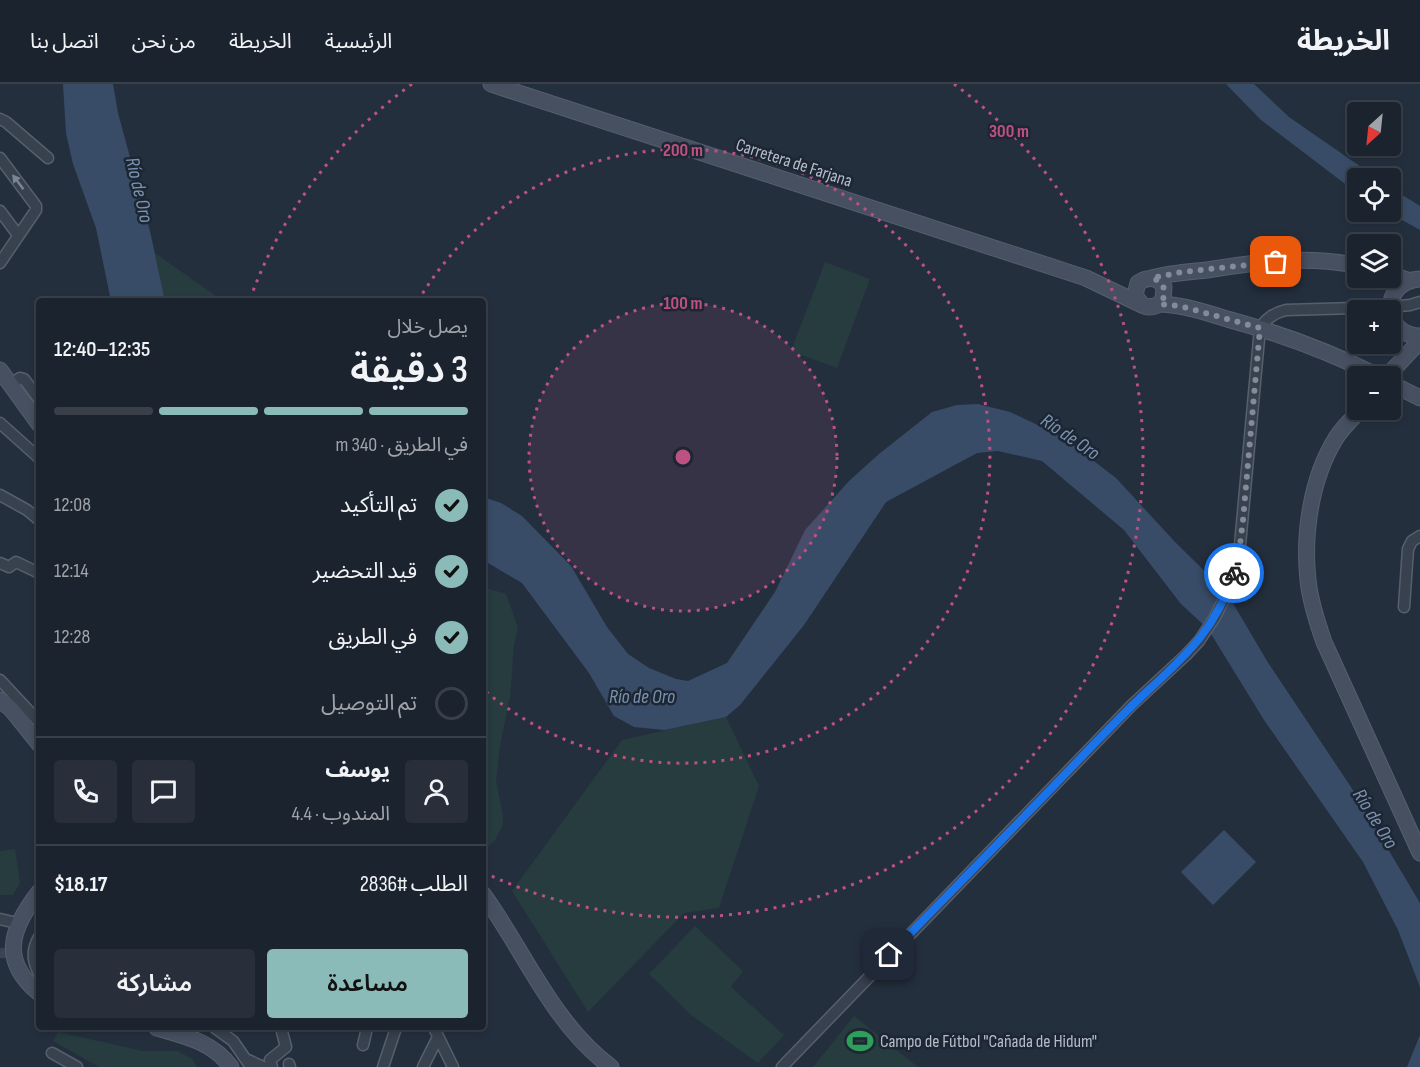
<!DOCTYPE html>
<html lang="ar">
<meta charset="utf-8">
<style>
:root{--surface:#1b232e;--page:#282f3a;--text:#f1f3f6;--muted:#a0a4aa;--line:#39404a;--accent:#8bbbb9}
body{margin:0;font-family:"Sofia Sans Condensed","Noto Sans Arabic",sans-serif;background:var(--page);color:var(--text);direction:rtl;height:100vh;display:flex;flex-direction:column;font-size:22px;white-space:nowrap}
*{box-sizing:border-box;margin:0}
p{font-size:20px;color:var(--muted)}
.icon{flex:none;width:33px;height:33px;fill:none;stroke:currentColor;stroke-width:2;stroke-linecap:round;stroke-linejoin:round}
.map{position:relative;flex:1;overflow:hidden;direction:ltr}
.side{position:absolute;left:36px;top:214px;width:450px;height:732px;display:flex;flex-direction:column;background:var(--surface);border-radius:6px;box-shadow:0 3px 9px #0003,0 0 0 2px var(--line);direction:rtl}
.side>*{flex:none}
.needle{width:39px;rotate:207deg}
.buttons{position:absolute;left:1347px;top:18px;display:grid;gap:12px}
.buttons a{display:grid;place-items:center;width:54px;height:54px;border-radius:6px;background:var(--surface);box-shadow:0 3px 9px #0003,0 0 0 2px var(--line);font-size:30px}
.pin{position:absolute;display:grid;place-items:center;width:51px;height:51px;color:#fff;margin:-26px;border-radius:12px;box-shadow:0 3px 9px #0006}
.courier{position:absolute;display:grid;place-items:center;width:60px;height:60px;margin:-30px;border:4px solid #1a73e8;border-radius:50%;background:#fff;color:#222;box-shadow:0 2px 8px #0007}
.headline em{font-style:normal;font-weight:600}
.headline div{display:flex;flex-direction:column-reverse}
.headline{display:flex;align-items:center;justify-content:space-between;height:102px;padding:0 18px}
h1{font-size:39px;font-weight:600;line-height:45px}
.bar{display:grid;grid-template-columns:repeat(4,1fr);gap:9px 6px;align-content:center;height:72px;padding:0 18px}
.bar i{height:8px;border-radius:4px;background:var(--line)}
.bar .selected{background:var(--accent)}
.bar p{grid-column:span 4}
.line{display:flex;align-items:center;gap:15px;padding:0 18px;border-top:2px solid var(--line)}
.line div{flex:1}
.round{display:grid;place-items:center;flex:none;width:63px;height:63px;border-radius:6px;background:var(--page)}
ol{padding:0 18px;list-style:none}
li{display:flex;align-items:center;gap:18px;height:66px}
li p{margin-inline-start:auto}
li .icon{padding:6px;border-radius:50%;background:var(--accent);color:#111;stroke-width:4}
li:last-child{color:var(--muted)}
li i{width:33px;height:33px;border:3px solid var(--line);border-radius:50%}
.action{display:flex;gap:12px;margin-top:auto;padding:12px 18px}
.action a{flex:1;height:69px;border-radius:6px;background:var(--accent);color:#111;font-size:24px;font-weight:600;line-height:69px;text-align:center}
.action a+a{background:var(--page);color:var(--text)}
header{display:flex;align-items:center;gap:36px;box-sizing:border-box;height:84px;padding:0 30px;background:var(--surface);border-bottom:2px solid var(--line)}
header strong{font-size:28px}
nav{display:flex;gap:33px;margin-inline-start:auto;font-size:21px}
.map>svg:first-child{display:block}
</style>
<header>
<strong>الخريطة</strong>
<nav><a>الرئيسية</a><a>الخريطة</a><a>من نحن</a><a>اتصل بنا</a></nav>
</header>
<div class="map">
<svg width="1420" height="983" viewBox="0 0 1420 983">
<rect width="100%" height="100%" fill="#242f3e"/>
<path fill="#263c3f" d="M155 169 223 217H165Z
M825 178 870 195 837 284 791 267Z
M483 503 506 510 518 543 514 561 510 613 500 662 496 697 503 732 502 743 495 756 483 769Z
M726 633 759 702 719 824 684 829 588 928 512 807 622 656Z
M15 765 20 799 13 811H0V767Z
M695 842 743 887 731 903 784 951 758 979 691 931 649 890Z
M854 932 918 983H813Z
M58 948 143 967H178L192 975 197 983H99L53 957Z"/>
<path fill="#394c67" d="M63 0H113L118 29 150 147 165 217H111L96 144 73 80 66 49Z
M1226 0H1254L1289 33 1377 94H1358L1357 109 1261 36Z
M1391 104 1420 122V146L1388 128H1390Z
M978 320 1010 328 1061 352 1116 394 1176 459 1227 509 1267 577 1351 703 1420 819V983H1407L1420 951V903L1398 846 1363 778 1264 636 1208 545 1181 520 1124 446 1042 377 998 367 977 369 886 418 804 541 740 621 726 633 665 646 634 643 614 632 589 589 522 499 488 479 483 478V413L501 419 522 432 571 482 607 543 628 570 649 584 676 595 688 597 727 579 775 508 805 446 849 397 879 370 932 328 957 321Z
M1224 746 1256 778 1213 821 1181 788Z"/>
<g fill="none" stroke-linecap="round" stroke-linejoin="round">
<path stroke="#3a4453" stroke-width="10" stroke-dasharray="10 5" stroke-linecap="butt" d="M0 869 19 870"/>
<g stroke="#565f6c" stroke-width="13">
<path id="street" d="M0 35 6 38 48 74
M0 74 36 122V126L0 179
M0 127 18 151
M11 300 20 294 24 295 39 315
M0 339 39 374
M0 411 27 426 39 436
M0 479 9 483 16 478 39 489
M1404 523 1408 465 1412 457 1420 452
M0 596 39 638
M0 835 17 839
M39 853C32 865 32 877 39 889
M215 944 233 957 251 983
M434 944 453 983
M363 961 367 944
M52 969 77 983
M248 976 263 983
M289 980 290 983
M272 983 270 976 286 963 281 944
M383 983 396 944
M423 983 438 953
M782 983 1132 621 1186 571 1199 557 1215 533 1227 509 1240 461 1260 244C1267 234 1274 229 1286 226L1390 223 1410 221 1420 218"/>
</g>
<g stroke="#565f6c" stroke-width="17">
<path id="secondary" d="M491 0 1086 194 1142 221C1150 225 1157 223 1163 216L1164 203C1158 193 1148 192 1138 199L1135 211 1142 221
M1390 190 1410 197
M1152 194C1170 189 1188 188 1207 186 1257 178 1307 171 1358 182
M1160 220C1183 221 1205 228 1227 235 1279 249 1330 268 1378 292
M1390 226C1390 208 1402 196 1420 195
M1390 228C1394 243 1404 252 1420 252
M0 286 39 340
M1387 292 1420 257
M1390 299 1420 314
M1360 326C1352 335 1342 344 1336 354 1311 394 1303 450 1308 496 1310 517 1317 538 1324 558L1420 769
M0 616 11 625 39 660
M39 808C10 845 0 877 39 909
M483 810C525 868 552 939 611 983
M157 944C185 952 213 958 231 983"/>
</g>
<use href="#street" stroke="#38414e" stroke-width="10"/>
<use href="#secondary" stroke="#465061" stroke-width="15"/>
</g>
<defs><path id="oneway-solid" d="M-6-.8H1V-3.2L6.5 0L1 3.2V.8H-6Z" transform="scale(1.5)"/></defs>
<use fill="#7c8592" href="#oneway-solid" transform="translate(18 98) rotate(-127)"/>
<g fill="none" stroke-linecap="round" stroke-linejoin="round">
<path stroke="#828b98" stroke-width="6" stroke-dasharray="0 10.8" d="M1234 489 1240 461 1243 436 1260 244 1180 222 1160 220C1168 210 1165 198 1152 194L1182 188 1276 178"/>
<path stroke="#1a73e8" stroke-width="8" d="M889 871C958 801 1027 730 1095 659 1110 644 1124 629 1140 614 1183 574 1215 548 1234 489"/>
</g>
<circle cx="683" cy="373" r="154" fill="#bd5182" fill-opacity=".12"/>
<g fill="none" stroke="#bd5182" stroke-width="3" stroke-dasharray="3 6">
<circle cx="683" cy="373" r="154"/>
<path d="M418 217A307 307 0 1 1 484 606"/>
<path d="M250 215A461 461 0 0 1 412 0M954 0A461 461 0 0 1 485 789"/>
</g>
<defs>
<g id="stadium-bare" transform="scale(2.07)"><path d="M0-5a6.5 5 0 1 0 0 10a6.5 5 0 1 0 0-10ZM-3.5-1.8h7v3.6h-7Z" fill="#2e9e5b" stroke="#1d2633" stroke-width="2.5" paint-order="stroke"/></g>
</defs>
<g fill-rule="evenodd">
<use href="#stadium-bare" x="860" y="957"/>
</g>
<g text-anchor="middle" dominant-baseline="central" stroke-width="5" stroke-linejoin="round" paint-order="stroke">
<g font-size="18" fill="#b4bcc9" stroke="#1d2633">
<text transform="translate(794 79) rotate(18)">Carretera de Farjana</text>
</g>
<g font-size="18" fill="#b4bcc9" stroke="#1d2633" text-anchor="start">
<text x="880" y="957">Campo de Fútbol "Cañada de Hidum"</text>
</g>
<g font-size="20" font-style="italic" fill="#7c92b1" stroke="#1d2633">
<text transform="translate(139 106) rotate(77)">Río de Oro</text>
<text transform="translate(1070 353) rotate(34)">Río de Oro</text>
<text x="642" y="613">Río de Oro</text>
<text transform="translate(1375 735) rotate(58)">Río de Oro</text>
</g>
</g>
<circle cx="683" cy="373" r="9" fill="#bd5182" stroke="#1d2633" stroke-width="3"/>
<g font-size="18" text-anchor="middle" font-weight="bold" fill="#bd5182" stroke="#1d2633" stroke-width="5" stroke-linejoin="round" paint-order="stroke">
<text x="1009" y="53">300 m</text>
<text x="683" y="72">200 m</text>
<text x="683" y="225">100 m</text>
</g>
</svg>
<div class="buttons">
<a><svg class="needle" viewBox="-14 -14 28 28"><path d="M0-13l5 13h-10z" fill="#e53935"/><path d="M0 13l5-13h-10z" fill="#a0a4aa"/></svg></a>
<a><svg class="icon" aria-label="locate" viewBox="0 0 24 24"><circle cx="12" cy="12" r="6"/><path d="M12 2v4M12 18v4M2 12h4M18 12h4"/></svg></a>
<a><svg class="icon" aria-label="layers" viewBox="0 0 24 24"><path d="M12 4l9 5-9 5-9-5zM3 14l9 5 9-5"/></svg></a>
<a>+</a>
<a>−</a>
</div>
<div class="pin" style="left:1276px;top:178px;background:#ea580c"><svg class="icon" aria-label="bag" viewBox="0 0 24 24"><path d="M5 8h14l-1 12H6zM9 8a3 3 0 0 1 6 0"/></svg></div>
<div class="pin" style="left:889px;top:871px;background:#1f2937"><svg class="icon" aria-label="home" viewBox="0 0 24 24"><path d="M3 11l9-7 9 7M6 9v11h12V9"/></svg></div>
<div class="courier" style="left:1234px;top:489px"><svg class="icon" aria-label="bike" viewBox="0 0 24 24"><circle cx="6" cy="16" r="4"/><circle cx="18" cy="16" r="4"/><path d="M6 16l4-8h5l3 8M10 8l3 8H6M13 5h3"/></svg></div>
<section class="side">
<div class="headline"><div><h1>3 دقيقة</h1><p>يصل خلال</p></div><em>12:35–12:40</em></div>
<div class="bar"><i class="selected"></i><i class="selected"></i><i class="selected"></i><i></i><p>في الطريق · 340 m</p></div>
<ol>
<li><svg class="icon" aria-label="check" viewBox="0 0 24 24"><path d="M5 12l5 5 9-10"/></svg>تم التأكيد<p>12:08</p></li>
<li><svg class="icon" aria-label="check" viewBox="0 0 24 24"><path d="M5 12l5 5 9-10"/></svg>قيد التحضير<p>12:14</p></li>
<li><svg class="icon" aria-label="check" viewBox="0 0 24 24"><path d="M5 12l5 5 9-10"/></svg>في الطريق<p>12:28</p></li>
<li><i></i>تم التوصيل</li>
</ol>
<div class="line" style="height:108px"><a class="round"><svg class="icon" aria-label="person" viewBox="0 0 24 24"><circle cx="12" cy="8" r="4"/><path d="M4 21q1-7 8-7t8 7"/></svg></a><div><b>يوسف</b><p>المندوب · 4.4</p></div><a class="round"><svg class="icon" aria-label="chat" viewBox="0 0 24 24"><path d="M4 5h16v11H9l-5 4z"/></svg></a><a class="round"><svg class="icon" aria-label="phone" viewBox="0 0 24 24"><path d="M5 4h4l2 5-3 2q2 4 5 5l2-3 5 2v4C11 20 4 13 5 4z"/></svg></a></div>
<div class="line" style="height:78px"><div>الطلب #2836</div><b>$18.17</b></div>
<div class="action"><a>مساعدة</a><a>مشاركة</a></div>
</section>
</div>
